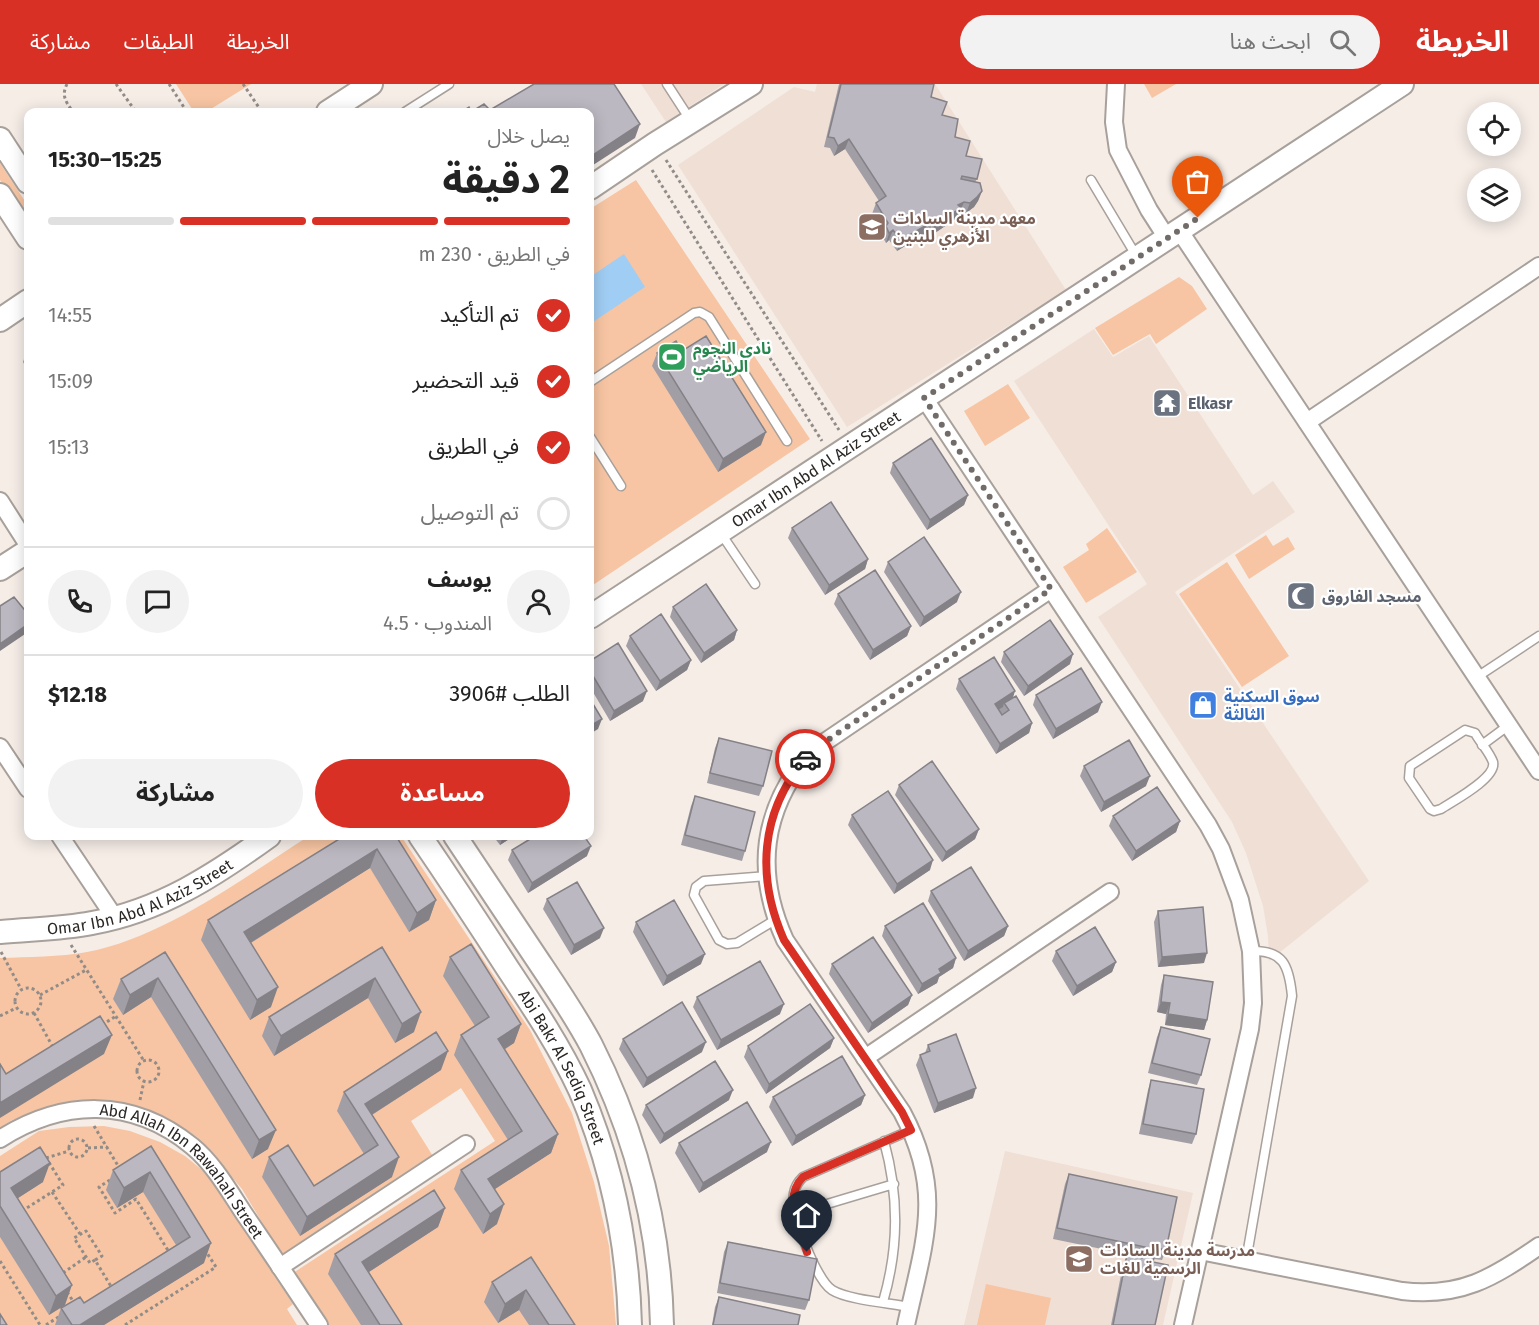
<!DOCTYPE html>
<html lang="ar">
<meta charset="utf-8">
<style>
:root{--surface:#fff;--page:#f2f2f2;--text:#222;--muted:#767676;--line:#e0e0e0;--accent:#d93025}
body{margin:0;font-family:"Fira Sans","Noto Sans Arabic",sans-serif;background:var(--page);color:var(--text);direction:rtl;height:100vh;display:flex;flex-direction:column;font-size:22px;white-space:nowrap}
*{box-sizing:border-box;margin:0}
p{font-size:20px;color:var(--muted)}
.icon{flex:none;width:33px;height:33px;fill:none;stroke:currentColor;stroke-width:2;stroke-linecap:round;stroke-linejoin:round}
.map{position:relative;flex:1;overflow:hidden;direction:ltr}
.sheet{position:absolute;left:24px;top:24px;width:570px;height:732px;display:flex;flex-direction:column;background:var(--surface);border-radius:12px;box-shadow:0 3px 15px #0003;direction:rtl}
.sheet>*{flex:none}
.buttons{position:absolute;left:1467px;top:18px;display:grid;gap:12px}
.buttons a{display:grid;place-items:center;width:54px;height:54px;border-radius:50%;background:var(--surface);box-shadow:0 3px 15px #0003;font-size:30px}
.pin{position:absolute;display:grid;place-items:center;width:51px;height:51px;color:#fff;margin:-62px -26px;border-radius:50% 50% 50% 0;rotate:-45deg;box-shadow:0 0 6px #0007}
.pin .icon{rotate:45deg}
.courier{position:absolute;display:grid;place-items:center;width:60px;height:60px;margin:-30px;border:4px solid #d93025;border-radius:50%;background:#fff;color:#222;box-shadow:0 2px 8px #0007}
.overview em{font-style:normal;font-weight:700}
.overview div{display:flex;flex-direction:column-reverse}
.overview{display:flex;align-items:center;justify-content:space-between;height:102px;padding:0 24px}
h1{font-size:39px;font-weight:700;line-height:45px}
.bar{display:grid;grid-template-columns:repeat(4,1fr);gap:9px 6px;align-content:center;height:72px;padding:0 24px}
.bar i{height:8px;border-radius:4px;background:var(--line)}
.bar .selected{background:var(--accent)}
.bar p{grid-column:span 4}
.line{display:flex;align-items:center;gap:15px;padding:0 24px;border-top:2px solid var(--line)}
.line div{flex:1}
.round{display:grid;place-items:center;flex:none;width:63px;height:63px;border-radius:32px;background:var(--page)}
ol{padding:0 24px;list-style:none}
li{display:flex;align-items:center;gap:18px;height:66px}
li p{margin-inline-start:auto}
li .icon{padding:6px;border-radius:50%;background:var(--accent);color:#fff;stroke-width:4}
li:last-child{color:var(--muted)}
li i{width:33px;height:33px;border:3px solid var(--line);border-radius:50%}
.action{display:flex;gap:12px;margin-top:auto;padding:12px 24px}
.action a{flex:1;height:69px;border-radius:36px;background:var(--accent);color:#fff;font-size:24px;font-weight:700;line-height:69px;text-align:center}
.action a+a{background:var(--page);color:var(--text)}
header{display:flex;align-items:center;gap:36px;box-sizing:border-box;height:84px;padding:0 30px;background:var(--accent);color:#fff}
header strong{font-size:28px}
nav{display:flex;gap:33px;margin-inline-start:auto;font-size:21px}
.search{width:420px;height:54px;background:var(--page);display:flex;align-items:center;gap:15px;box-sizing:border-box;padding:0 21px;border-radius:33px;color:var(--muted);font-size:22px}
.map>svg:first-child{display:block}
</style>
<header>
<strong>الخريطة</strong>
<div class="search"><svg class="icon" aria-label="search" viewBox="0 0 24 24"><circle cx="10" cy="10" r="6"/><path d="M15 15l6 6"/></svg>ابحث هنا</div>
<nav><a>الخريطة</a><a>الطبقات</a><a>مشاركة</a></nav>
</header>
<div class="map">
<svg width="1539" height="1241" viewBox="0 0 1539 1241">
<rect width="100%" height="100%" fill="#f6ede7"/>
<path fill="#f0dfd5" d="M641 0H724L666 38Z
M817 0H935L1066 206 847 343 678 81 794 3 815 8Z
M1094 245 1113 273 1149 252 1253 411 1273 397 1295 428 1175 508 1369 797 1269 877 1268 852 1263 822 1246 769 1232 738 1098 533 1147 500 1014 297Z
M1005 1067 1193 1109 1163 1241H964Z"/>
<path fill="#f7c5a3" d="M176 0H251L206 28H194Z
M1144 0H1176L1152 14Z
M0 79 28 122V140L0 96Z
M636 96 810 355 590 503V125Z
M1179 193 1192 202 1207 225 1156 260 1150 250 1113 271 1095 244Z
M1008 300 1030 334 985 362 964 327Z
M1107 444 1137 488 1086 519 1063 483 1089 466 1086 460Z
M1266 451 1273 462 1288 453 1295 465 1249 495 1235 471Z
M1227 478 1289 572 1242 603 1179 510Z
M309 752H401L530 946 572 1029 594 1098 609 1162 616 1241H328L293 1189 495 1057 461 1004 411 1037 436 1077 285 1177 242 1105 197 1053 153 1029 110 1022 56 1024 12 1036 0 1044V874C29 873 59 873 87 868 165 853 243 794 309 752Z
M104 1042 130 1047 160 1058 185 1072 207 1090 293 1220 287 1225 297 1241H0V1072L39 1047 69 1043Z
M986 1200 1051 1214 1045 1241H977Z"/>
<path fill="#a0cdf3" d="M624 170 645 203 590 240V193Z"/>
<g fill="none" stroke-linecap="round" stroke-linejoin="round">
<g stroke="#a8a09a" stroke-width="11">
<path id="lane" d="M667 0 691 37
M405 28 449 0
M1091 96 1137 173
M590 298 694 229 700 228 709 233 787 357
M590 353 621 402
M720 448 755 500
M1477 593 1539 552
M1465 646 1475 649C1480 658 1490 669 1493 678 1497 694 1453 717 1441 725L1434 727 1430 725 1409 694 1410 682Z
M1482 661 1509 641
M766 792 704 797 696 803 694 811 719 856 727 860 737 859 775 836
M797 1129 894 1100
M1246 1177 1292 912C1289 881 1283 866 1251 867
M883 1218C899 1163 899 1112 884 1057
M910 1223C890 1219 848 1216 832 1206 816 1196 790 1128 794 1109 795 1102 799 1097 803 1093L911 1046"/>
</g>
<g stroke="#a8a09a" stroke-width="20">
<g id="street">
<path d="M1116 0 1114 38 1118 66 1149 126 1167 154"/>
<path d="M1179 146 1539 687"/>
<path d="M924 314 1208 741 1221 765 1240 816 1251 867 1253 919 1250 945 1183 1241"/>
<path d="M1307 338 1539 182"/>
<path d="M0 417 28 461"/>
<path d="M0 663 28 705"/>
<path d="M60 752 115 834"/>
<path d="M865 974 1110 808"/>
<path id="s1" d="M0 1055C63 1015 132 1013 192 1062 214 1080 229 1107 245 1131 270 1167 294 1204 319 1241"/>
<path d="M1200 1167 1402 1207C1460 1214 1493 1194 1539 1162"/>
<path d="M280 1183 466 1060"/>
<path d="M906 1241C924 1158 945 1108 902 1028L785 856C754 787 762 726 810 668L1051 505"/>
</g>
</g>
<g stroke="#a8a09a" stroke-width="26">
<g id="secondary">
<path d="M328 28 371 0"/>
<path d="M0 55 28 98"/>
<path d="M590 104 655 60 751 0"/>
<path d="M0 111 28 154"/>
<path d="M0 236 28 217"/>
<path d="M0 485 28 467"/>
<path id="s2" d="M590 533 1402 0"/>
<path id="s3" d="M420 752C450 796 479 840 508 885 534 924 560 963 580 1006 612 1081 628 1160 630 1241"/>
<path d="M455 752C481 791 507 830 533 869 553 899 574 929 591 961 635 1048 660 1144 662 1241"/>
<path id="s4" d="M0 848C31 845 62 845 92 839 160 827 215 791 269 752"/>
</g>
</g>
<path stroke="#928c88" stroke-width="3" stroke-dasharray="3 3" stroke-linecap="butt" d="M67 0C61 12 66 18 73 28
M116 0 136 28
M169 0 187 28
M243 0 262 28
M666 76 839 346
M652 86 822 357
M71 861 144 977
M1 868 21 905
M15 917a13 13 0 1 1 26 0a13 13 0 1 1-26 0Z
M40 911 86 886
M34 929 54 965
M0 932 16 924
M102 941 116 932
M137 987a11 11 0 1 1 22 0a11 11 0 1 1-22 0Z
M140 1016 144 997
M94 1042 120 1085
M69 1064a9 9 0 1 1 18 0a9 9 0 1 1-18 0Z
M88 1064 107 1063
M46 1074 69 1067
M110 1096 99 1103 115 1129 136 1115 169 1168
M52 1108 80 1150
M22 1127 63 1101 48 1077
M95 1176 90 1179 74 1154 86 1147 102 1172 95 1176 112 1204
M0 1177 40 1241
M63 1189 86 1173
M67 1208 75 1220
M46 1241 60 1232
M125 1241 216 1183 205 1166"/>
<use href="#lane" stroke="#fff" stroke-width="8"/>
<use href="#street" stroke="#fff" stroke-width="16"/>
<use href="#secondary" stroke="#fff" stroke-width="22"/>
</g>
<path fill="#a29ea6" d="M839 0H934L931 13 966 72 977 95 975 98 982 107 978 117 974 123 966 129 961 128 959 129 957 134 929 153 926 149 897 167 889 156 886 159 882 152 884 148 872 130 876 119 879 117 845 65 834 72 830 64 824 63Z
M28 264V287L23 278Z
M682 267 761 361 718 388 652 282 657 269Z
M893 379 968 411 964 421 927 446 890 389Z
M792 444 868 475 865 485 825 511 788 454Z
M888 478 957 518 920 543 884 488Z
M838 510 911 542 907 552 870 576 834 520Z
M673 523 737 546 734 556 701 579 670 533Z
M630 552 691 576 687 586 656 607 626 562Z
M1004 568 1070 580 1024 612 1001 578Z
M590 577 643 617 610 637 590 603Z
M959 595 1013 613 1032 639 1029 649 996 670 956 605Z
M1036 611 1098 628 1053 655 1033 621Z
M719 654 763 702 759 712 707 699 715 664Z
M1084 682 1146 702 1101 728 1080 692Z
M899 701 979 745 975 755 942 778 895 711Z
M695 712 745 767 742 777 681 761 691 722Z
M852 731 930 786 894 810 848 741Z
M1113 732 1180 737 1176 748 1132 777 1109 742Z
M396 752 436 816 429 836 409 848 370 784 251 859 271 923 250 936 201 856 208 836Z
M493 752H514L500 761Z
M512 766 587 772 528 809 508 776Z
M931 807 1008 842 1004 852 964 877 928 817Z
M547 815 600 854 571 871 543 825Z
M1158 827 1204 879 1158 883 1154 838Z
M636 838 701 880 663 902 633 848Z
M885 842 956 874 953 884 939 893 937 899 918 910 882 852Z
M382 863 414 948 395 959 368 914 274 972 262 952 269 933Z
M1056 867 1116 878 1112 888 1073 912 1052 877Z
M165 868 268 1065 252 1075 151 913 123 931 113 915 121 895Z
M450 873 521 940 514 959 504 966 558 1050 551 1069 495 1105 497 1140 483 1150 454 1105 461 1086 508 1056 454 971 461 951 475 942 443 892Z
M832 880 912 911 908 921 868 949 829 890Z
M1164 891 1207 936 1204 946 1165 941 1166 930 1157 928 1161 901Z
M697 913 780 930 717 966 693 923Z
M1161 943 1201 991 1197 1001 1148 989 1157 953Z
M834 954 830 964 766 1010 744 973 748 962Z
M623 955 702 968 643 1004 619 965Z
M928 961 973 1014 934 1029 916 981 920 971 925 969Z
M441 986 372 1031 392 1093 300 1152 262 1093 269 1073 314 1102 364 1070 337 1027 344 1008Z
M1151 996 1196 1050 1192 1060 1139 1050 1148 1006Z
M865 1011 861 1021 792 1062 769 1023 773 1013Z
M729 1016 660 1060 642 1031 646 1021Z
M679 1059 767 1068 699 1109 675 1069Z
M151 1062 204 1179 104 1241H55L61 1224 84 1219 176 1161 143 1108 117 1124 106 1106 113 1086Z
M0 1088 43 1098 18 1114 65 1221 49 1231 0 1153Z
M1069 1090 1166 1166 1162 1176 1154 1175 1153 1178 1155 1241H1111L1123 1181 1127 1171 1141 1174V1173L1053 1155 1065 1100Z
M445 1124 438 1143 369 1188 402 1241H361L328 1190 335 1170Z
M728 1158 809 1216 805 1226 717 1209 724 1168Z
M531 1173 575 1241H529L519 1226 498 1239 484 1218 492 1198Z
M719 1213 798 1241H712L715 1223Z"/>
<path fill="#848187" d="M640 40 635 54 590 83V73Z
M849 55 845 65 834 72 838 62Z
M982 107 978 117 974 123 966 129 970 119Z
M964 118 957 134 929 153 933 142 958 121Z
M930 139 926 149 897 167 901 156Z
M893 146 889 156 886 159 889 149Z
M766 348 761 361 718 388 723 375Z
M968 411 964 421 927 446 930 436Z
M868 475 865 485 825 511 829 501Z
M961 508 957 518 920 543 924 533Z
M28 540V548L0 567V560Z
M911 542 907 552 870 576 873 566Z
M737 546 734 556 701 579 704 569Z
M1073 570 1070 580 1024 612 1028 602Z
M691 576 687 586 656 607 660 597Z
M647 607 643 617 610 637 614 627Z
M1015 607 1012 617 1004 619 1003 623 991 630 995 620Z
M1102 618 1098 628 1053 655 1056 645Z
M602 635 598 645 590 650V642Z
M1032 639 1029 649 996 670 1000 660Z
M1150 692 1146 702 1101 728 1104 718Z
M1180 737 1176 748 1132 777 1136 767Z
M979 745 975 755 942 778 946 768Z
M503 752H514L500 761Z
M591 762 587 772 528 809 532 799Z
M377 765 370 784 237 867 244 848Z
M933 776 930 786 894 810 897 800Z
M436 816 429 836 409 848 417 829Z
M1008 842 1004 852 964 877 968 867Z
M604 844 600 854 571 871 574 861Z
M1207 869 1204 879 1158 883 1162 873Z
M705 870 701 880 663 902 667 892Z
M956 874 953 884 939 893 937 899 918 910 922 900 939 885Z
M1116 878 1112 888 1073 912 1077 902Z
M158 894 151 913 123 931 130 911Z
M375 894 368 914 274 972 281 952Z
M278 903 271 923 250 936 257 916Z
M912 911 908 921 868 949 872 939Z
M1161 918 1170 919 1166 930 1157 928Z
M784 920 780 930 717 966 721 956Z
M421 928 414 948 395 959 402 940Z
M1168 930 1207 936 1204 946 1165 941Z
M521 940 514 959 490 974 498 955Z
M112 951 104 970 0 1034V1019Z
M834 954 830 964 766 1010 769 1000Z
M706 958 702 968 643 1004 647 994Z
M448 967 441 986 362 1037 365 1020Z
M976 1004 973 1014 934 1029 938 1019Z
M733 1006 729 1016 660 1060 664 1050Z
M865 1011 861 1021 792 1062 796 1052Z
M276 1046 268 1065 252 1075 259 1056Z
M558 1050 551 1069 481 1114 488 1095Z
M771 1058 767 1068 699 1109 703 1099Z
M399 1073 392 1093 300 1152 307 1133Z
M50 1079 43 1098 4 1123 11 1104Z
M150 1088 143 1108 117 1124 124 1104Z
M504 1120 497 1140 483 1150 490 1130Z
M445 1124 438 1143 355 1197 362 1178Z
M211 1159 204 1179 104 1241H80Z
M72 1201 65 1221 49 1231 56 1212Z
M526 1206 519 1226 498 1239 505 1220Z"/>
<path fill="#bcb8c1" stroke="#848187" stroke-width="1.5" d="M534 0H614L640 40 590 73V28H461L469 23 471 28 484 20 490 26Z
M841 0H934L931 13 947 18 942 31 958 35 955 53 970 57 966 72 982 75 977 95 962 92 961 95 980 99 982 107 977 113 970 119 964 118 958 121 961 124 933 142 930 139 901 156 893 146 889 149 886 142 888 139 876 119 886 112 849 55 838 62 834 54 828 53Z
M706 252 766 348 723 375 657 269 676 257 682 267Z
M931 354 968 411 930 436 893 379Z
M831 418 868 475 829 501 792 444Z
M924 453 961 508 924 533 888 478Z
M875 486 911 542 873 566 838 510Z
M706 500 737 546 704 569 673 523Z
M14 513 28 530V540L0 560V522Z
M661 530 691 576 660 597 630 552Z
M1050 536 1073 570 1028 602 1004 568Z
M618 559 647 607 614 627 590 587V577Z
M994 573 1015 607 995 620 1002 631 1009 626 1004 619 1016 612 1032 639 1000 660 959 595Z
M1081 584 1102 618 1056 645 1036 611Z
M590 615 602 635 590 642Z
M719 654 772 667 763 702 710 689Z
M1129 656 1150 692 1104 718 1084 682Z
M932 677 979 745 946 768 899 701Z
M1157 703 1180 737 1136 767 1113 732Z
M888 707 933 776 897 800 852 731Z
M695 712 755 728 745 767 685 751Z
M344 752H396L436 816 417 829 377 765 244 848 278 903 257 916 208 836Z
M535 752H584L591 762 532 799 512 766Z
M971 783 1008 842 968 867 931 807Z
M577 798 604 844 574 861 547 815Z
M674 816 705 870 667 892 636 838Z
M923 819 956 874 939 885 941 889 922 900 885 842Z
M1203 823 1207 869 1162 873 1158 827Z
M1095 843 1116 878 1077 902 1056 867Z
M873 853 912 911 872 939 832 880Z
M471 860 521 940 498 955 558 1050 488 1095 504 1120 490 1130 461 1086 522 1047 461 951 489 933 450 873Z
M382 863 421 928 402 940 375 894 281 952 269 933Z
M165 868 276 1046 259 1056 158 894 130 911 121 895Z
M760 877 784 920 721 956 697 913Z
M1164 891 1213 898 1207 936 1168 930 1170 919 1161 918Z
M682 918 706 958 647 994 623 955Z
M810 920 834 954 769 1000 748 962Z
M100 932 112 951 0 1019V980L6 990Z
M1161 943 1210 955 1201 991 1152 979Z
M436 948 448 967 365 1020 399 1073 307 1133 269 1073 288 1061 314 1102 378 1061 344 1008Z
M956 950 976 1004 938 1019 920 971 930 967 928 961Z
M842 972 865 1011 796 1052 773 1013Z
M715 977 733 1006 664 1050 646 1021Z
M1151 996 1204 1005 1196 1050 1143 1040Z
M747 1018 771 1058 703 1099 679 1059Z
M151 1062 211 1159 80 1241H72L61 1224 80 1213 84 1219 190 1153 150 1088 124 1104 113 1086Z
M40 1063 50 1079 11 1104 72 1201 56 1212 0 1122V1088Z
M1069 1090 1177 1113 1166 1166 1156 1164 1153 1178 1168 1181 1155 1241H1113L1127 1171 1142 1174 1145 1163 1057 1144Z
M434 1106 445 1124 362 1178 402 1241H380L335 1170Z
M728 1158 817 1175 809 1216 720 1199Z
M531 1173 575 1241H549L526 1206 505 1220 492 1198Z
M719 1213 800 1231 798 1241H713Z
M0 1230 7 1241H0Z"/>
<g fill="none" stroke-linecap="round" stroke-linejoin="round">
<path stroke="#716c69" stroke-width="6" stroke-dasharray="0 10.8" d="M805 675 810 668 1051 505 924 314 1198 134"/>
<path stroke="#d93025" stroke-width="8" d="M805 675C760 729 756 793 784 856L902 1028 911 1046 803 1093C796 1100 794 1107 793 1117L807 1168"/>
</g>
<defs>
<g id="school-square" transform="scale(1.5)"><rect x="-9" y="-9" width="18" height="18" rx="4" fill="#8d6e63" stroke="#fff"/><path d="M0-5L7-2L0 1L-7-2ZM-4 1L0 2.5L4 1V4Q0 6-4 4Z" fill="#fff"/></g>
<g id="stadium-square" transform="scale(1.5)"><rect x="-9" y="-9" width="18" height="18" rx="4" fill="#2e9e5b" stroke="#fff"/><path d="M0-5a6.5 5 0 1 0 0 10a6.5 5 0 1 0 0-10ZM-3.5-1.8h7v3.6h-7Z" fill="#fff"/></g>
<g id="temple-square" transform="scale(1.5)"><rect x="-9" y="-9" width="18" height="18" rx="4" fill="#6b7280" stroke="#fff"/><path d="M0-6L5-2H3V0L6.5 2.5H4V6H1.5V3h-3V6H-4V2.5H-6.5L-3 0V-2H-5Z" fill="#fff"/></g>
<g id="mosque-square" transform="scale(1.5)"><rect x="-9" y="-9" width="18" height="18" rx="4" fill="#6b7280" stroke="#fff"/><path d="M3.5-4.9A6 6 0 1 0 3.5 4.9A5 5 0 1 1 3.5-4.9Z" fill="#fff"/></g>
<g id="shop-square" transform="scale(1.5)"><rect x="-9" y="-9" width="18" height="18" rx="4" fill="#3f7fe0" stroke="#fff"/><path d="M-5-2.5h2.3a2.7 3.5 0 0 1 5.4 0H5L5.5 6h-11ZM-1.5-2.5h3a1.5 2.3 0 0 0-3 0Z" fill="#fff"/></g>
</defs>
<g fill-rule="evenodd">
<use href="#school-square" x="872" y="143"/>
<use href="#stadium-square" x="672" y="273"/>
<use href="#temple-square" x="1167" y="319"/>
<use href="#mosque-square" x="1301" y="512"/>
<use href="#shop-square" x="1203" y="621"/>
<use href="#school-square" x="1079" y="1175"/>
</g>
<g text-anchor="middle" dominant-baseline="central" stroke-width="4.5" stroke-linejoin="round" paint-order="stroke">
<g font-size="16" font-weight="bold" fill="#785e54" stroke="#fff" text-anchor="start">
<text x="893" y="134">معهد مدينة السادات<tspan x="893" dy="18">الأزهري للبنين</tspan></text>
<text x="1100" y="1166">مدرسة مدينة السادات<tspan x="1100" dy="18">الرسمية للغات</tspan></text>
</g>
<g font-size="16" font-weight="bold" fill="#27864d" stroke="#fff" text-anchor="start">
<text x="693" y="264">نادي النجوم<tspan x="693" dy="18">الرياضي</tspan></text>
</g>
<g font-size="16" font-weight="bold" fill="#5b616d" stroke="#fff" text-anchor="start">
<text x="1188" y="319">Elkasr</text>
<text x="1322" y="512">مسجد الفاروق</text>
</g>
<g font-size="16" fill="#2a2725" stroke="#fff">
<text stroke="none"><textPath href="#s2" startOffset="270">Omar Ibn Abd Al Aziz Street</textPath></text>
<text stroke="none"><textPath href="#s4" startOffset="146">Omar Ibn Abd Al Aziz Street</textPath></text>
<text stroke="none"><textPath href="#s3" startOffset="272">Abi Bakr Al Sediq Street</textPath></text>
<text stroke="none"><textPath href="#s1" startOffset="213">Abd Allah Ibn Rawahah Street</textPath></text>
</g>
<g font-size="16" font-weight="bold" fill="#366cbe" stroke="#fff" text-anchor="start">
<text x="1224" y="612">سوق السكنية<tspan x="1224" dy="18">الثالثة</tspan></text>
</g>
</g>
</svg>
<div class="buttons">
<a><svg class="icon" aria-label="locate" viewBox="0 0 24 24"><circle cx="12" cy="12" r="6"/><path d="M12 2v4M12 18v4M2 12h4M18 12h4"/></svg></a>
<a><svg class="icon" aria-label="layers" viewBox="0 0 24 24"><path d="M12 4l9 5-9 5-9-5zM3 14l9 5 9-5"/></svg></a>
</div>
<div class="pin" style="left:1198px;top:134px;background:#ea580c"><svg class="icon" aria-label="bag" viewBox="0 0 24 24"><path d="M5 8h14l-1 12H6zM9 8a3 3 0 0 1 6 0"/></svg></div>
<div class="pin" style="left:807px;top:1168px;background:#1f2937"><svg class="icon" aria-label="home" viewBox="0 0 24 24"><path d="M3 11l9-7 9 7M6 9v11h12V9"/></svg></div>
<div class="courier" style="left:805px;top:675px"><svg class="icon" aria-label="car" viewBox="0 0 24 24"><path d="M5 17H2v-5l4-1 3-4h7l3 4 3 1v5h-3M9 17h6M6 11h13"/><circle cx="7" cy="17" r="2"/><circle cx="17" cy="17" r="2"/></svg></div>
<section class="sheet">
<div class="overview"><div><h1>2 دقيقة</h1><p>يصل خلال</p></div><em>15:25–15:30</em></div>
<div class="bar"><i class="selected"></i><i class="selected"></i><i class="selected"></i><i></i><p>في الطريق · 230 m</p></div>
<ol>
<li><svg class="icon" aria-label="check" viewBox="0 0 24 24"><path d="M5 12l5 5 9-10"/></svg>تم التأكيد<p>14:55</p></li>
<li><svg class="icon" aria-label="check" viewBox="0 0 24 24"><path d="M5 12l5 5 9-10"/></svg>قيد التحضير<p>15:09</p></li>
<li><svg class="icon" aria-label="check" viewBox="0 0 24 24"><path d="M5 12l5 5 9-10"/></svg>في الطريق<p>15:13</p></li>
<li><i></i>تم التوصيل</li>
</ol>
<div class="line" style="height:108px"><a class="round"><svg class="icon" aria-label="person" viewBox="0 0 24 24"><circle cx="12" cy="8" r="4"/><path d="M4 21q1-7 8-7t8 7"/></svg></a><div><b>يوسف</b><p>المندوب · 4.5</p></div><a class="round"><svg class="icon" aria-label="chat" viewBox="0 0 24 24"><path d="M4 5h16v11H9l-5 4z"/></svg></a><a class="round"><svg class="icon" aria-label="phone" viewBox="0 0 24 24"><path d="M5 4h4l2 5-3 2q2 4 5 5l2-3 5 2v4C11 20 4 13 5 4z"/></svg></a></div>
<div class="line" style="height:78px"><div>الطلب #3906</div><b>$12.18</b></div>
<div class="action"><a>مساعدة</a><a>مشاركة</a></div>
</section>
</div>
